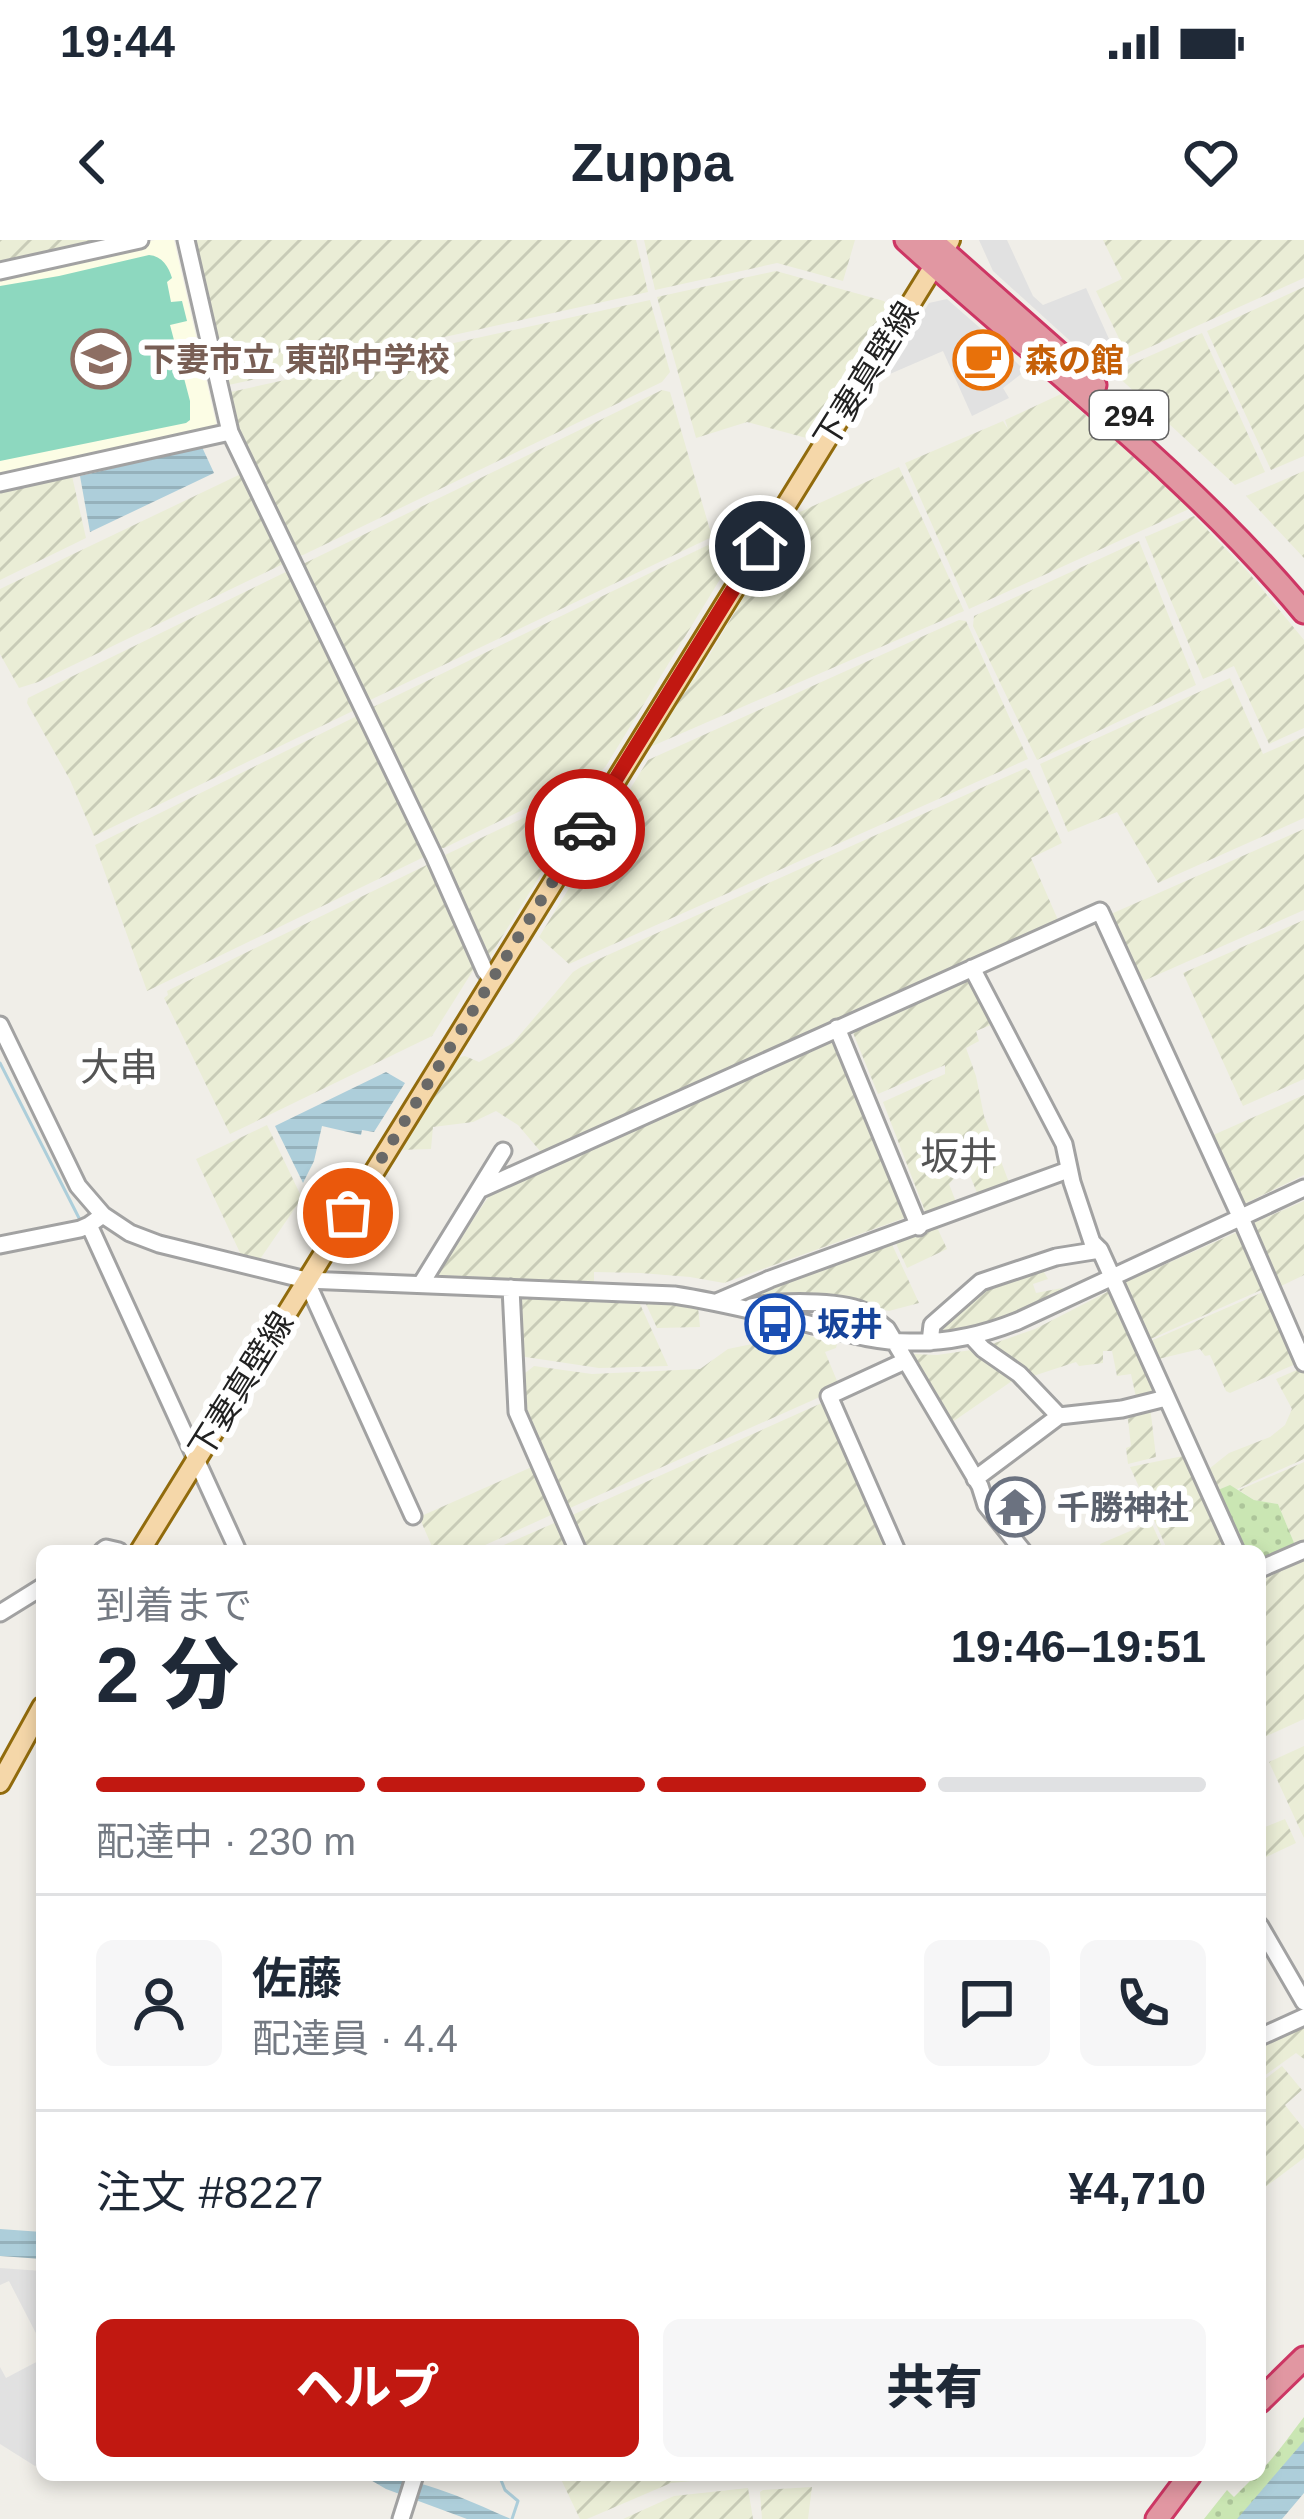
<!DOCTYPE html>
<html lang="ja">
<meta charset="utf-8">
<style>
:root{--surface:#fff;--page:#f6f6f7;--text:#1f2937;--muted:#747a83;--line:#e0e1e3;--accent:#c11811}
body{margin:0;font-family:Arial,"Noto Sans JP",sans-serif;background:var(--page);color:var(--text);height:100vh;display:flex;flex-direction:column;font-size:45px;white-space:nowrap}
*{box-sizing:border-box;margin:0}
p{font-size:39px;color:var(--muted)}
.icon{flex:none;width:66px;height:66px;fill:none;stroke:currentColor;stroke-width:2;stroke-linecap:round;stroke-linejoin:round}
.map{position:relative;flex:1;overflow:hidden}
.sheet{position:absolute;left:36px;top:1305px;width:1230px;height:936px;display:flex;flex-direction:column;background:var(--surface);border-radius:18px;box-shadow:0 6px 18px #0003}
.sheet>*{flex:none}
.pin{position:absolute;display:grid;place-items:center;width:102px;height:102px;color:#fff;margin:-51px;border:6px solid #fff;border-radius:50%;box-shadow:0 3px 12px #0007}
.courier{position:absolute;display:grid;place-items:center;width:120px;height:120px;margin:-60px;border:9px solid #c11811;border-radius:50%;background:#fff;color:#222;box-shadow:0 3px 15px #0007}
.head em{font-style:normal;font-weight:800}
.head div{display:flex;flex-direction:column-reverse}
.head{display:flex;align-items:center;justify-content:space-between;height:204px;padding:0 60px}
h1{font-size:78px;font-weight:800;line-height:90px}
.bar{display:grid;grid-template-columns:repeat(4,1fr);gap:18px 12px;align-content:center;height:144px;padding:0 60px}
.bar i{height:15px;border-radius:9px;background:var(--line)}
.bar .selected{background:var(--accent)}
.bar p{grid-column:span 4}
.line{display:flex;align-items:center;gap:30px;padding:0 60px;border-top:3px solid var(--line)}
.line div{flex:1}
.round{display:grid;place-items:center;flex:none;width:126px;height:126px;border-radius:18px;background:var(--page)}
.action{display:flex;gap:24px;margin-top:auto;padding:24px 60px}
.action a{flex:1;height:138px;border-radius:18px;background:var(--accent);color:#fff;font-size:48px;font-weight:800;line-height:138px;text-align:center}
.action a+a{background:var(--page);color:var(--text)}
.status{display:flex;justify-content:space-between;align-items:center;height:84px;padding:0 60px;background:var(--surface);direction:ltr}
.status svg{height:33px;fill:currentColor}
header{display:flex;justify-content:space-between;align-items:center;height:156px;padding:0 60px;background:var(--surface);font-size:54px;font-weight:800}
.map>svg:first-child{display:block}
</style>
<div class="status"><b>19:44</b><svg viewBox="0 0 49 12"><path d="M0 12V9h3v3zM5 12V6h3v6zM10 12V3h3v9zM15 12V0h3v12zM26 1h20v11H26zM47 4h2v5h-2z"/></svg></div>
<header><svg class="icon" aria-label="back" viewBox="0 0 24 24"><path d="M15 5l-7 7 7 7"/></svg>Zuppa<svg class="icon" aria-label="heart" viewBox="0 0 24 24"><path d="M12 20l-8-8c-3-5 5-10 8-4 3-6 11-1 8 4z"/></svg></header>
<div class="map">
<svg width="1304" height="2279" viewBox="0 0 1304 2279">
<defs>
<pattern id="farmland-furrows" width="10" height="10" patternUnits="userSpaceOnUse" patternTransform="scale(3)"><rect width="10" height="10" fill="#eaedd6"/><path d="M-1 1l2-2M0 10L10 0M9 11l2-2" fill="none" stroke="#c8cbb7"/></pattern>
<pattern id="grass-dots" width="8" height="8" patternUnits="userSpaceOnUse" patternTransform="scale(3)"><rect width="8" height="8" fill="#cae6b3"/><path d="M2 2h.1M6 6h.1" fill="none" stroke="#adc59a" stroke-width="1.8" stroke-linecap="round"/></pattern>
<pattern id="water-rules" width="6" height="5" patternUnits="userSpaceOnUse" patternTransform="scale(3)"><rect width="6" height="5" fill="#adceda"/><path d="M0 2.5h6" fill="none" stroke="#95b1bb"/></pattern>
</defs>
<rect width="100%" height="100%" fill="#f0eee8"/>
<path fill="#fcfde5" d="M155 0H174L218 191 0 239V34Z"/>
<path fill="url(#farmland-furrows)" d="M0 0H113L0 26Z
M190 0H636L648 52 224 146Z
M644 0H855L843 41 777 23 655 50Z
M1103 0H1304V38L1128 117 1096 51 1122 39Z
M776 31 884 61 889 67 833 161 832 173 817 198 814 196 810 199 747 182 696 198 657 57Z
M1304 47V216L1271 230 1207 91Z
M650 60 670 132 662 142 303 315 299 316 292 312 234 189 226 153Z
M1202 93 1265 232 1235 245 1113 132Z
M662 150 670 152 712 297 366 462 301 327 303 324Z
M1061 154 1126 210 1189 269 969 369 905 223 1003 181 1008 189 1005 180Z
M899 227 964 371 650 507 690 438 695 440 791 276Z
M1304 231V318L1246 256Z
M245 232 286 317 281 319 283 324 38 442 19 448 0 414V349Z
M66 233 67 237 72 236 86 298 0 340V248Z
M1194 276 1249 333 1304 400V488L1269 504 1234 426 1203 439 1145 297Z
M1139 301 1196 445 1037 520 973 386 974 376Z
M708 305 718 321 722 336 606 526 599 533 444 608 435 607 369 469Z
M292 329 359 468 94 596 70 540 27 463 28 458Z
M959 380 966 381 1028 519 569 724 539 697 648 520Z
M1230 438 1263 514 1304 496V578L1158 643 1117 572 1068 592 1040 524Z
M361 474 426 616 147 751 95 605Z
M1026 528 1030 531 1062 603 1031 618 1058 680 1055 681 1057 686 546 918 518 885 496 871 473 882 433 887 431 909 398 910 456 818 465 816 479 822 513 803 573 732 581 727Z
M589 547 590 555 487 721 443 625 448 622 445 615Z
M1304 589V670L1141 742 1111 674Z
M433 622 477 724 432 796 230 894 164 758 168 755 167 751Z
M1304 680V839L1243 866 1183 733Z
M972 731 998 782 976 791 979 801 966 808 976 836 984 876 1011 948 980 960 966 926 949 944 958 967 928 979 883 862 945 834V825L878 854 851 788Z
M835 795 910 976 724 1043 690 1037 641 1033 594 1032V1042L436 1035 491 953Z
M1304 855V935L1242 965 1211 896Z
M267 885 302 958 258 1022 242 1017 196 919Z
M1304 961V1035L1279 1047 1251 984Z
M935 983 947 1009 907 1028 894 999Z
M1242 990 1268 1047 1146 1101 1123 1043Z
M890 1000 919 1063 889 1071 880 1069 875 1072 856 1063 745 1057Z
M1040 1025 1048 1039 1033 1044 1036 1053 1062 1048 1067 1052 987 1087 934 1095V1089L985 1045Z
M1115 1048 1162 1153 1137 1162 1131 1134 1117 1136 1112 1111H1103V1123L1079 1126 1076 1122 1027 1138 986 1106 1035 1089Z
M1270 1049 1300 1122 1230 1153 1226 1151 1210 1115 1205 1116 1200 1109 1154 1120 1146 1103Z
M518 1058 640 1064 668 1126 599 1128 519 1116 521 1102 517 1101Z
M656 1062 698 1067 700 1087 657 1088 646 1064Z
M750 1078 837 1104 836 1108 825 1112 840 1148 570 1268 525 1165 524 1134 534 1126 592 1134 700 1129 728 1109 752 1104Z
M978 1109 1009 1130 1005 1135 1012 1141 948 1185 911 1120 912 1114 937 1115Z
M1299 1129 1304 1131V1219L1237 1249 1228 1246 1213 1252 1205 1232 1229 1213 1270 1197 1285 1185 1292 1169 1276 1139Z
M824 1162 893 1311H586L570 1276Z
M1150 1166 1156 1217 1128 1224 1126 1208 1131 1206 1127 1171Z
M1188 1215 1232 1311H1168L1130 1227Z
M1304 1222V1307L1297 1310 1278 1264 1254 1260 1239 1250Z
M534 1226 554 1271 551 1275 472 1311H434L419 1277Z
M559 1281 574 1311H490Z
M1151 1282 1164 1311H1103L1100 1304Z
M1304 1315V1479L1260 1499V1335Z
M1304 1506V1598L1269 1522Z
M1285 1579 1296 1603 1260 1620V1589Z
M1304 1783V1819L1296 1813 1264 1836 1260 1827V1803Z
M1282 1826 1302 1850 1285 1865 1304 1889V1918L1260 1951V1843Z
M559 2235H754L671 2243 587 2279H580Z
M812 2247 808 2279H762L760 2252 763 2250Z
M748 2248 753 2279H623L674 2256Z"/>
<path fill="url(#grass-dots)" d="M1230 1245 1254 1260 1278 1264 1297 1310 1260 1322V1311H1240L1213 1252Z
M1304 2177V2204L1239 2279H1204L1227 2250 1234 2257 1256 2235H1260V2231C1277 2215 1289 2196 1304 2177Z"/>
<path fill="#8dd8bf" d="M149 15C162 16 169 27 172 38L167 42 171 62 182 61 187 81 170 85 190 161V180L186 183 0 221V46L59 36Z"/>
<path fill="#e1e1e1" d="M979 0H1007L1033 56 1043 65 1086 48 1119 121 1101 129 993 31Z
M947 59 988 95 956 110 973 148 1010 116 1025 131 1003 148 1009 158 972 176 943 111 883 137 929 63Z
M0 2028 42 2031V2105L9 2041 0 2045Z
M42 2119V2221L35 2226 0 2204V2127L6 2138Z"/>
<path fill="url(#water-rules)" d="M202 207 214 233 90 292 80 236Z
M386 832 405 843 374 892 362 890 361 895 322 886 314 921 303 943 275 886Z
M0 1989 42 1992V2019L0 2016Z
M1304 2201V2253L1282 2279H1237Z
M362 2235C415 2235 463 2258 511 2279H467L386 2249Z"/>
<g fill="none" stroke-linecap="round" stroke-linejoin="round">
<path stroke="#adceda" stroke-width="3" d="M0 823 81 982
M499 2235 505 2250 518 2261 512 2279"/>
<g stroke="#a2a2a2" stroke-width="21">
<path id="minor" d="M0 31 140 0
M230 192 434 616 485 731 492 740
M0 243 230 192 186 0
M972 728 1064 904 1072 942 1092 1002 1100 1010
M0 785 78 946 103 975 130 993 159 1004 306 1040 674 1055C720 1062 764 1073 809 1084 842 1092 875 1102 910 1102 947 1103 983 1095 1018 1081L1304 948
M837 788 919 987
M479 950 1100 671 1241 978 1304 1123
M103 975 89 985 238 1311
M0 1005 80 989 89 985
M306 1040 413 1276
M421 1044 503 911
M511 1048 517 1172 578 1311
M717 1062 770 1039 1068 930
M751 1067C776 1061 839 1060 863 1071 872 1075 879 1083 887 1089L980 1246 986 1265 1023 1311
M971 1096 983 1109 1019 1134 1059 1176
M930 1102 932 1085 981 1042 1056 1017 1100 1010 1236 1311
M975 1239 1059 1176 1122 1169 1166 1158
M102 1311 106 1308 119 1311
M897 1311 829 1156 905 1121
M1260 1329 1304 1310
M0 1373 42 1347
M1260 1686 1304 1762
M1260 1797 1304 1777
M401 2279 415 2235"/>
</g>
<g stroke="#916b0d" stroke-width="24">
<path id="major" d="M140 1311 950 0
M0 1543 42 1467"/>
</g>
<g stroke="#cd3664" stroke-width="27">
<path id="highway" d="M906 0C1040 122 1187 232 1304 372
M931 0 1095 145
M1260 2161 1304 2118
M1157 2279 1190 2235"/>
</g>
<use href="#minor" stroke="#fff" stroke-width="15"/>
<use href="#major" stroke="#f5d7a9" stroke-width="18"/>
<use href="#highway" stroke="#e197a2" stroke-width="21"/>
</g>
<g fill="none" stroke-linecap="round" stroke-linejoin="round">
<path stroke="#696967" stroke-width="12" stroke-dasharray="0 21.6" d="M348 973 585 589"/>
<path stroke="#c11811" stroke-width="15" d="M585 589 760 306"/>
</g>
<defs>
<g id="school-ring" transform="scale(3)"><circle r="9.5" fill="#fff" stroke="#8d6e63" stroke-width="1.5"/><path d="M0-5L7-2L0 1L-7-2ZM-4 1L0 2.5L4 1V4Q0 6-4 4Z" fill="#8d6e63"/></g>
<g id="cafe-ring" transform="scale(3)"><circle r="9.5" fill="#fff" stroke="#e8710a" stroke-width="1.5"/><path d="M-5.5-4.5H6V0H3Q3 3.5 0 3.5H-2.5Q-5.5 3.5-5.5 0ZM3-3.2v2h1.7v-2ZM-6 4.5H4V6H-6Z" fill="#e8710a"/></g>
<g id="bus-ring" transform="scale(3)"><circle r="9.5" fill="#fff" stroke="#1a4fb4" stroke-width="1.5"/><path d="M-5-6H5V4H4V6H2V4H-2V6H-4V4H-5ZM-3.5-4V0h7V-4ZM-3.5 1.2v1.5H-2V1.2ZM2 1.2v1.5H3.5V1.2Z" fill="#1a4fb4"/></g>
<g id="temple-ring" transform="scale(3)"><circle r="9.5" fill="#fff" stroke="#6b7280" stroke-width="1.5"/><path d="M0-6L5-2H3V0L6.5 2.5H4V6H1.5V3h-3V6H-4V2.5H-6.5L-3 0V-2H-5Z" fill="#6b7280"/></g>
</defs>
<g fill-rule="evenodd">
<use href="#school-ring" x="101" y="119"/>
<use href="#cafe-ring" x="983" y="120"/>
<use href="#bus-ring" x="775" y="1084"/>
<use href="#temple-ring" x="1015" y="1267"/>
</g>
<g text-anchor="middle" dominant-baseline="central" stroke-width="12" stroke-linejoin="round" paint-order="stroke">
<rect fill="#fff" stroke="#646464" stroke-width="3" x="1090" y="151" width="78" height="48" rx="9"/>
<g font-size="30" font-weight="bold" fill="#212121">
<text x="1129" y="175">294</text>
</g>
<g font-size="33" font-weight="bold" fill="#785e54" stroke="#fff" text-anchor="start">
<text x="143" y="119">下妻市立 東部中学校</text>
</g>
<g font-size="33" font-weight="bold" fill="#c56008" stroke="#fff" text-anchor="start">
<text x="1025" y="120">森の館</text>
</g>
<g font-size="33" fill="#212121" stroke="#fff">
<text transform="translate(866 135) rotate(-58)">下妻真壁線</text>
<text transform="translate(241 1145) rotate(-58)">下妻真壁線</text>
</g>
<g font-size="33" font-weight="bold" fill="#164399" stroke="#fff" text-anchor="start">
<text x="817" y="1084">坂井</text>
</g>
<g font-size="33" font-weight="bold" fill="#5b616d" stroke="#fff" text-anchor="start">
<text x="1057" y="1267">千勝神社</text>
</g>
<g font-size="39" fill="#545454" stroke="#fff">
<text x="119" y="827">大串</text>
<text x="959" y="916">坂井</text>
</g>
</g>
</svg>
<div class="pin" style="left:348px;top:973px;background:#ea580c"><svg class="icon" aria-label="bag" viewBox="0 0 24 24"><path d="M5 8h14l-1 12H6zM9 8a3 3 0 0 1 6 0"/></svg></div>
<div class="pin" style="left:760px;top:306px;background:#1f2937"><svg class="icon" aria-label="home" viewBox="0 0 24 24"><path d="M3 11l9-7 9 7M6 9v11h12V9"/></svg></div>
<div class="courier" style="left:585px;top:589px"><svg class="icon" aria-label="car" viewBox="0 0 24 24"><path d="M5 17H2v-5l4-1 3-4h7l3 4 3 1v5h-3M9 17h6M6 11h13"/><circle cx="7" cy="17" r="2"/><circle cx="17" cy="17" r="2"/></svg></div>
<section class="sheet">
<div class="head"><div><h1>2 分</h1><p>到着まで</p></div><em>19:46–19:51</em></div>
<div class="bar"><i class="selected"></i><i class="selected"></i><i class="selected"></i><i></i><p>配達中 · 230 m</p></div>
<div class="line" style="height:216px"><a class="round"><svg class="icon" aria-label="person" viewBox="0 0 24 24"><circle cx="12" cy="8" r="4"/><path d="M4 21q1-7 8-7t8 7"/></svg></a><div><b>佐藤</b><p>配達員 · 4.4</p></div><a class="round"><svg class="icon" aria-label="chat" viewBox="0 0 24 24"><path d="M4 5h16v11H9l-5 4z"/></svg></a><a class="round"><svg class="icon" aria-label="phone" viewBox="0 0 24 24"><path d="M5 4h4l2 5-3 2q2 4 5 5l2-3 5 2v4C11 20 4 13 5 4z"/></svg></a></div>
<div class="line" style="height:156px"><div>注文 #8227</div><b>¥4,710</b></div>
<div class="action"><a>ヘルプ</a><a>共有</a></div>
</section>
</div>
